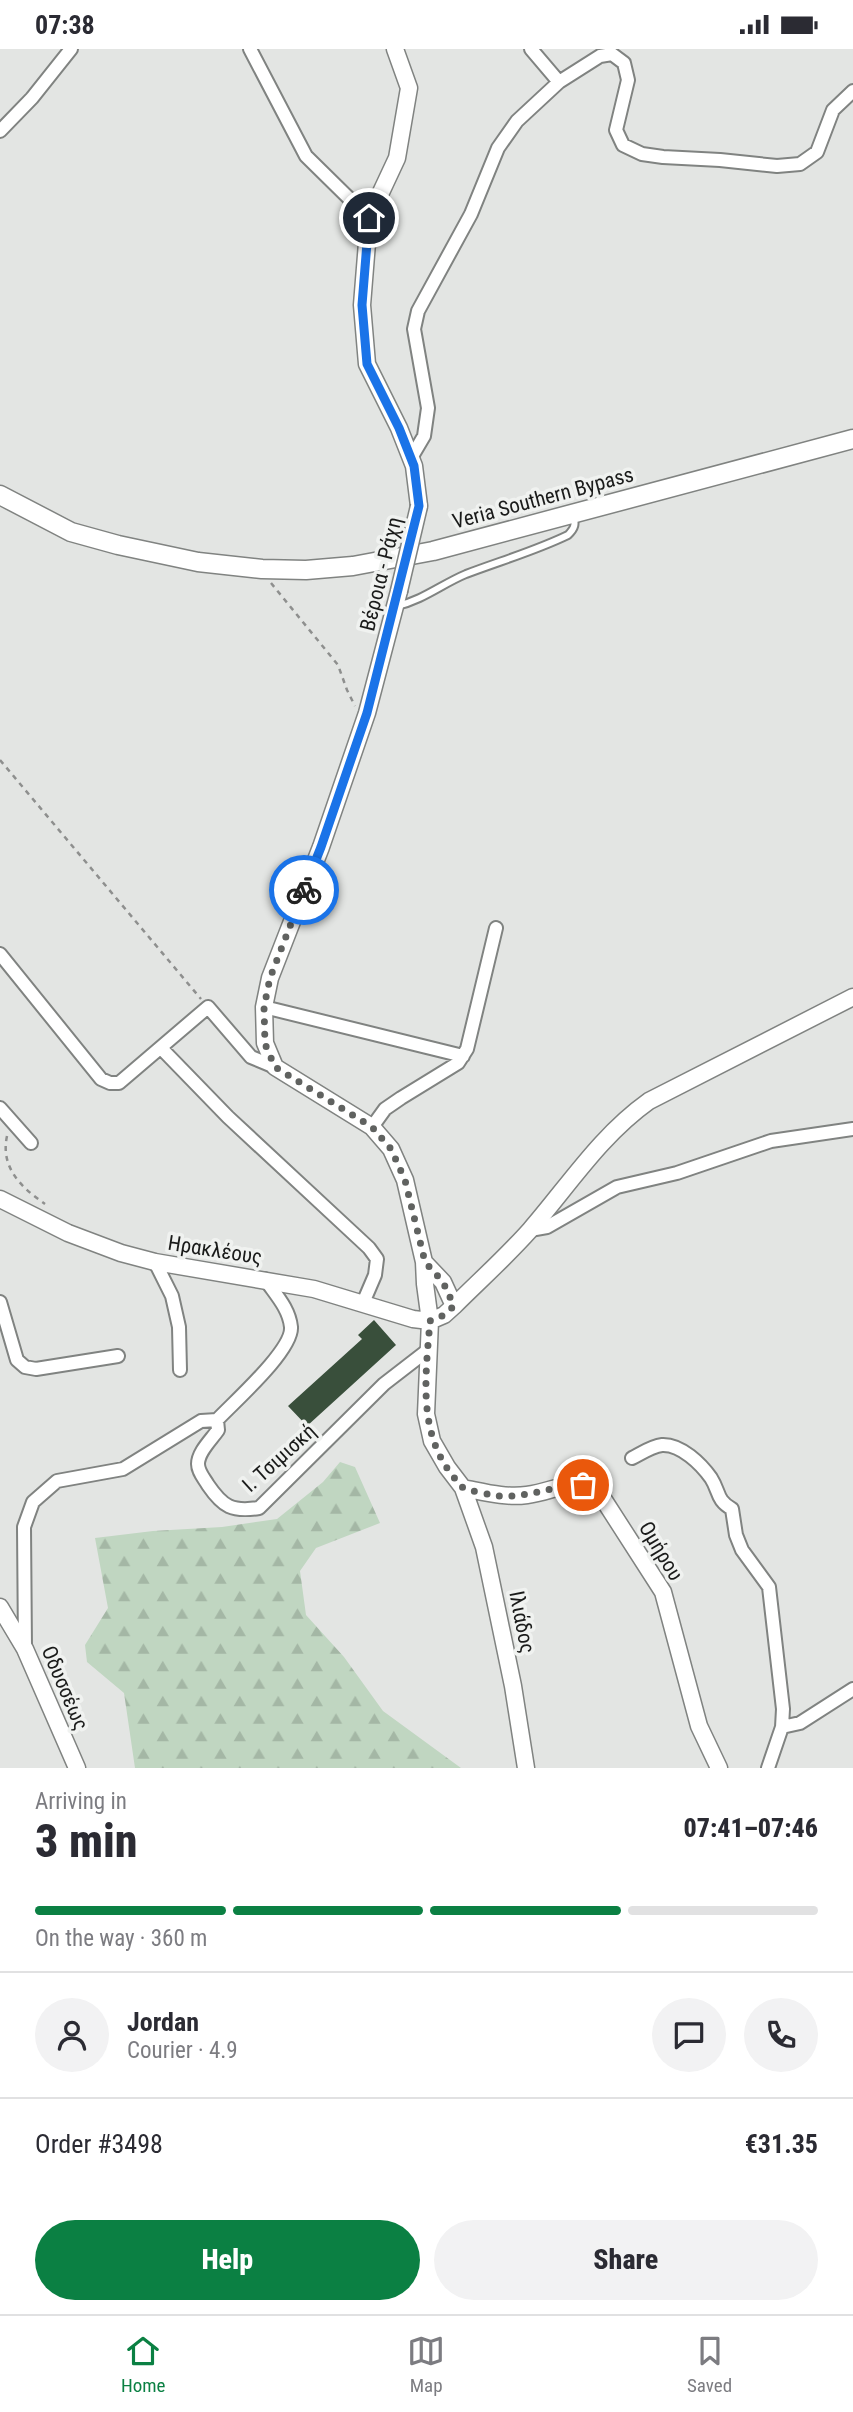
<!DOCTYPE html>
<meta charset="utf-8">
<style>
:root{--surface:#fff;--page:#f2f2f3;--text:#2b2b33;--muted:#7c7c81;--line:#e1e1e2;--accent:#0b8043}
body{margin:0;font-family:"Roboto Condensed",sans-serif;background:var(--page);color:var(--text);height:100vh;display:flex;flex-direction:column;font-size:26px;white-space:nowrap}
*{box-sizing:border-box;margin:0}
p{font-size:23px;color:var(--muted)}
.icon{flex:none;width:38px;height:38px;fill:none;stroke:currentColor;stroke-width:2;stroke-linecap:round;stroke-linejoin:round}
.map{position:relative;height:1719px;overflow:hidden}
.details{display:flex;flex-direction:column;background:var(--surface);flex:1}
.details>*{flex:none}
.pin{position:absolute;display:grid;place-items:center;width:60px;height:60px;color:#fff;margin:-30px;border:4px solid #fff;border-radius:50%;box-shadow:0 2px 7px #0007}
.courier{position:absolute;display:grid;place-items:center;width:70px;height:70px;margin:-35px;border:5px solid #1a73e8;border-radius:50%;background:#fff;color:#222;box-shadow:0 2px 9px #0007}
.summary em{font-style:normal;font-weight:800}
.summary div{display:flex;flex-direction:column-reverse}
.summary{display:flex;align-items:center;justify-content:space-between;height:119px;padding:0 35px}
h1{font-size:46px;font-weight:800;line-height:52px}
.bar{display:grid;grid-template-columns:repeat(4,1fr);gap:10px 7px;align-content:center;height:84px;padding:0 35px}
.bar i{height:9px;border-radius:5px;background:var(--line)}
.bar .current{background:var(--accent)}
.bar p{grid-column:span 4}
.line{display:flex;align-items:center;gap:18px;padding:0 35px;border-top:2px solid var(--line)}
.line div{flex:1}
.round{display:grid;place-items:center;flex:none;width:74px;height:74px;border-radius:37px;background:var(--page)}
.button{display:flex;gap:14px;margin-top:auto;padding:14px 35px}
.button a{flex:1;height:80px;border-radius:42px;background:var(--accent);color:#fff;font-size:28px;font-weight:800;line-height:80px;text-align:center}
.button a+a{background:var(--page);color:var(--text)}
.status{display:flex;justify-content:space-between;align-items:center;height:49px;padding:0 35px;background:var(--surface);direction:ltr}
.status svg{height:19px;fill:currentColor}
.menu{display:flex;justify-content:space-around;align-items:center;height:98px;border-top:2px solid var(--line);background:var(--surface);font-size:19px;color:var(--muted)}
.menu a{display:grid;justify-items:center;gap:4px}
.menu .current{color:var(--accent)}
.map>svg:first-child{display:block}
</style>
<div class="status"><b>07:38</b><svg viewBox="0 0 49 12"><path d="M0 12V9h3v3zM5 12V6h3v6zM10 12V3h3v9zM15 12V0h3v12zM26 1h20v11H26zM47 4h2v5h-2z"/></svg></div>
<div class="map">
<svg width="853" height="1719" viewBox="0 0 853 1719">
<defs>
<pattern id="forest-firs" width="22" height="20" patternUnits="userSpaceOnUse" patternTransform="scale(1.75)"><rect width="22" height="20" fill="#c0d6c1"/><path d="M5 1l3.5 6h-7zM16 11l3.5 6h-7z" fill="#a4b7a5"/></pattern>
</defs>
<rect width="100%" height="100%" fill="#e3e5e3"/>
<path fill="url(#forest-firs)" d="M340 1413 355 1418 380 1474 316 1499 300 1522 306 1566 344 1608 383 1662 461 1719H135L124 1644 87 1613 85 1596 108 1559 95 1489 153 1482 222 1478 277 1470 323 1433Z"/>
<path fill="#394f3b" d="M374 1271 396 1296 307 1377 288 1357 362 1290 358 1286Z"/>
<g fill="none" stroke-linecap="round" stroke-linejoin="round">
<g stroke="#808381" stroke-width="10">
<path id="lane" d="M397 557C423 551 442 535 466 525 500 512 535 502 568 486 575 479 576 475 573 466"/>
</g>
<g stroke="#808381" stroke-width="16">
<path id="street" d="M250 0 306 107 369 169
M531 0 559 33
M0 82 32 49 71 0
M411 409 424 387 428 359 414 280 418 262 471 165 498 99 517 72 559 33 600 7 612 5 624 14 628 31 616 81 623 96 642 105 663 108 720 111 777 117 800 115 817 103 833 61 853 42
M0 905 101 1030 110 1034H119L208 958 251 1008 275 1018
M264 958 463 1007
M161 999 228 1068 369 1199 377 1210 375 1226 363 1254
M0 1059 31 1094
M372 1078 385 1060 401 1049 458 1014 467 1000 496 879
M530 1181 547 1178 617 1138 677 1124 771 1092 853 1080
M155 1213 172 1247 179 1278 180 1321
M0 1253 17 1311 25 1318 36 1320 118 1307
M217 1371 218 1381C211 1391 198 1403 198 1415 198 1423 204 1429 208 1436 223 1458 232 1463 259 1459L384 1335 428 1301
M632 1409C640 1405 652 1397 662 1396 681 1395 701 1415 711 1429 720 1443 716 1451 732 1460L736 1486 742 1501 769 1538 783 1660 782 1678 768 1719
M25 1600 24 1478 33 1453 57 1432 123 1420 201 1372 217 1371C234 1353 293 1301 291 1278 289 1259 275 1245 265 1230
M782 1678 800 1674 853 1640"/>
</g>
<g stroke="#808381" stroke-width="19">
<path id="secondary" d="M395 0 409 39 397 109 369 169 362 256 367 315 399 379 414 417 419 457
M399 542 367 664 321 798 270 929 264 958 265 994 275 1018 372 1078 391 1100 405 1131 424 1213 425 1235 430 1272 426 1365 432 1392 447 1418 463 1439 484 1498 513 1637 526 1719
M0 1150 68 1184 121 1204 155 1213 314 1240 413 1270 430 1272
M424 1213 443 1233 454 1257
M430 1272 444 1266 454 1257C479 1232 506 1208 530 1181 569 1136 600 1087 649 1052L853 948
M463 1439C484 1443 505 1449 527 1446 560 1441 567 1428 600 1445L663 1543 699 1677 719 1719
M0 1558 25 1600 77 1719"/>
</g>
<g stroke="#808381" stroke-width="21">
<path id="primary" d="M0 446 71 483 118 496 198 513 262 520 306 521 353 517 433 502 853 390"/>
</g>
<path stroke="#8e8f8e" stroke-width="2.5" stroke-dasharray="5 5" stroke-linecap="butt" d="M271 534 338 616 347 641 355 657
M0 711 201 950
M7 1087C0 1119 22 1139 45 1155"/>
<use href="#lane" stroke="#fff" stroke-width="6"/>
<use href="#street" stroke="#fff" stroke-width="12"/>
<use href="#secondary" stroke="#fff" stroke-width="16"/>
<use href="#primary" stroke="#fff" stroke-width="18"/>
<g stroke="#808381" stroke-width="19" stroke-linecap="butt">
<path id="secondary-bridge" d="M399 542 419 457"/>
</g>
<use href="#secondary-bridge" stroke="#fff" stroke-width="16"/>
</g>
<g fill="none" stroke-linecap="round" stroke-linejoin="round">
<path stroke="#606260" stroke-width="7" stroke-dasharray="0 12.6" d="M304 841 270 929 264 958 265 995 275 1018 372 1078 391 1100 405 1131 425 1213 443 1233 454 1257 444 1266 430 1272C426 1324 417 1381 452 1426 455 1429 459 1436 462 1438 468 1442 492 1446 499 1447 528 1449 554 1436 583 1436"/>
<path stroke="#1a73e8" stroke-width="9" d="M304 841 321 798 367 664 419 457 414 417 399 379 367 315 362 256 369 169"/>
</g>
<g text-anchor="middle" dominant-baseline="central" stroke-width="7" stroke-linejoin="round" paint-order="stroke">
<g font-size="21" fill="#1a1b1a" stroke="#f0f2f0">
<text transform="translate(543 449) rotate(-15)">Veria Southern Bypass</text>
<text transform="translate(381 525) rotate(-76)">Βέροια - Ράχη</text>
<text transform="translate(215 1201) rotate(9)">Ηρακλέους</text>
<text transform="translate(279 1409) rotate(-42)">Ι. Τσιμισκή</text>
<text transform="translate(661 1502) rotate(59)">Ομήρου</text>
<text transform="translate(522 1573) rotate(79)">Ιλιάδος</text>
<text transform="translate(65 1639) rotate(67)">Οδυσσέως</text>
</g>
</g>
</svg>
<div class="pin" style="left:583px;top:1436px;background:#ea580c"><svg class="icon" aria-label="bag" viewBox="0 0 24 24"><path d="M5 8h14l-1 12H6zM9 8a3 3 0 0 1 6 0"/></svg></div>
<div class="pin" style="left:369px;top:169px;background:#1f2937"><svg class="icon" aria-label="home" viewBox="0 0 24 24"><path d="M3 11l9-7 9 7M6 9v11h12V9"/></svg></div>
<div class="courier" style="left:304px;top:841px"><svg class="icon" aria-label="bike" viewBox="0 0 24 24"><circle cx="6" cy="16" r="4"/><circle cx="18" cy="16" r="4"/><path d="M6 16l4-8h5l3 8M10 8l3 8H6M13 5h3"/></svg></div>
</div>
<section class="details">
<div class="summary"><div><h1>3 min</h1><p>Arriving in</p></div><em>07:41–07:46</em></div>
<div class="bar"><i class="current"></i><i class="current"></i><i class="current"></i><i></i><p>On the way · 360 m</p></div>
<div class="line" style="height:126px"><a class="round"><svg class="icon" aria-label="person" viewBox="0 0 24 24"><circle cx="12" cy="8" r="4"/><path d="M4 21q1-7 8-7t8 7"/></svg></a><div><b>Jordan</b><p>Courier · 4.9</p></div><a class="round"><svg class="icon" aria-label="chat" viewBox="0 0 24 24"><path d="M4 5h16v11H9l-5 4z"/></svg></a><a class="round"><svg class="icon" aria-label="phone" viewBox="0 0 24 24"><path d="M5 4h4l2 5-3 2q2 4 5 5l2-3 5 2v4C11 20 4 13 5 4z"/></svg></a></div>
<div class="line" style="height:91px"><div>Order #3498</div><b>€31.35</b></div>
<div class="button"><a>Help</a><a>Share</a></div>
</section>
<nav class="menu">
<a class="current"><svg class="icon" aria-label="home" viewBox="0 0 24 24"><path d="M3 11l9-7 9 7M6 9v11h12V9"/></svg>Home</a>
<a><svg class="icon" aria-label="map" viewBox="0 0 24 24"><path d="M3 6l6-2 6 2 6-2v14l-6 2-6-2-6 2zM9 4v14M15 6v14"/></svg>Map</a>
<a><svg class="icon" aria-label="saved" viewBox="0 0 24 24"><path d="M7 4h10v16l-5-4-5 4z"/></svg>Saved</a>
</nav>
